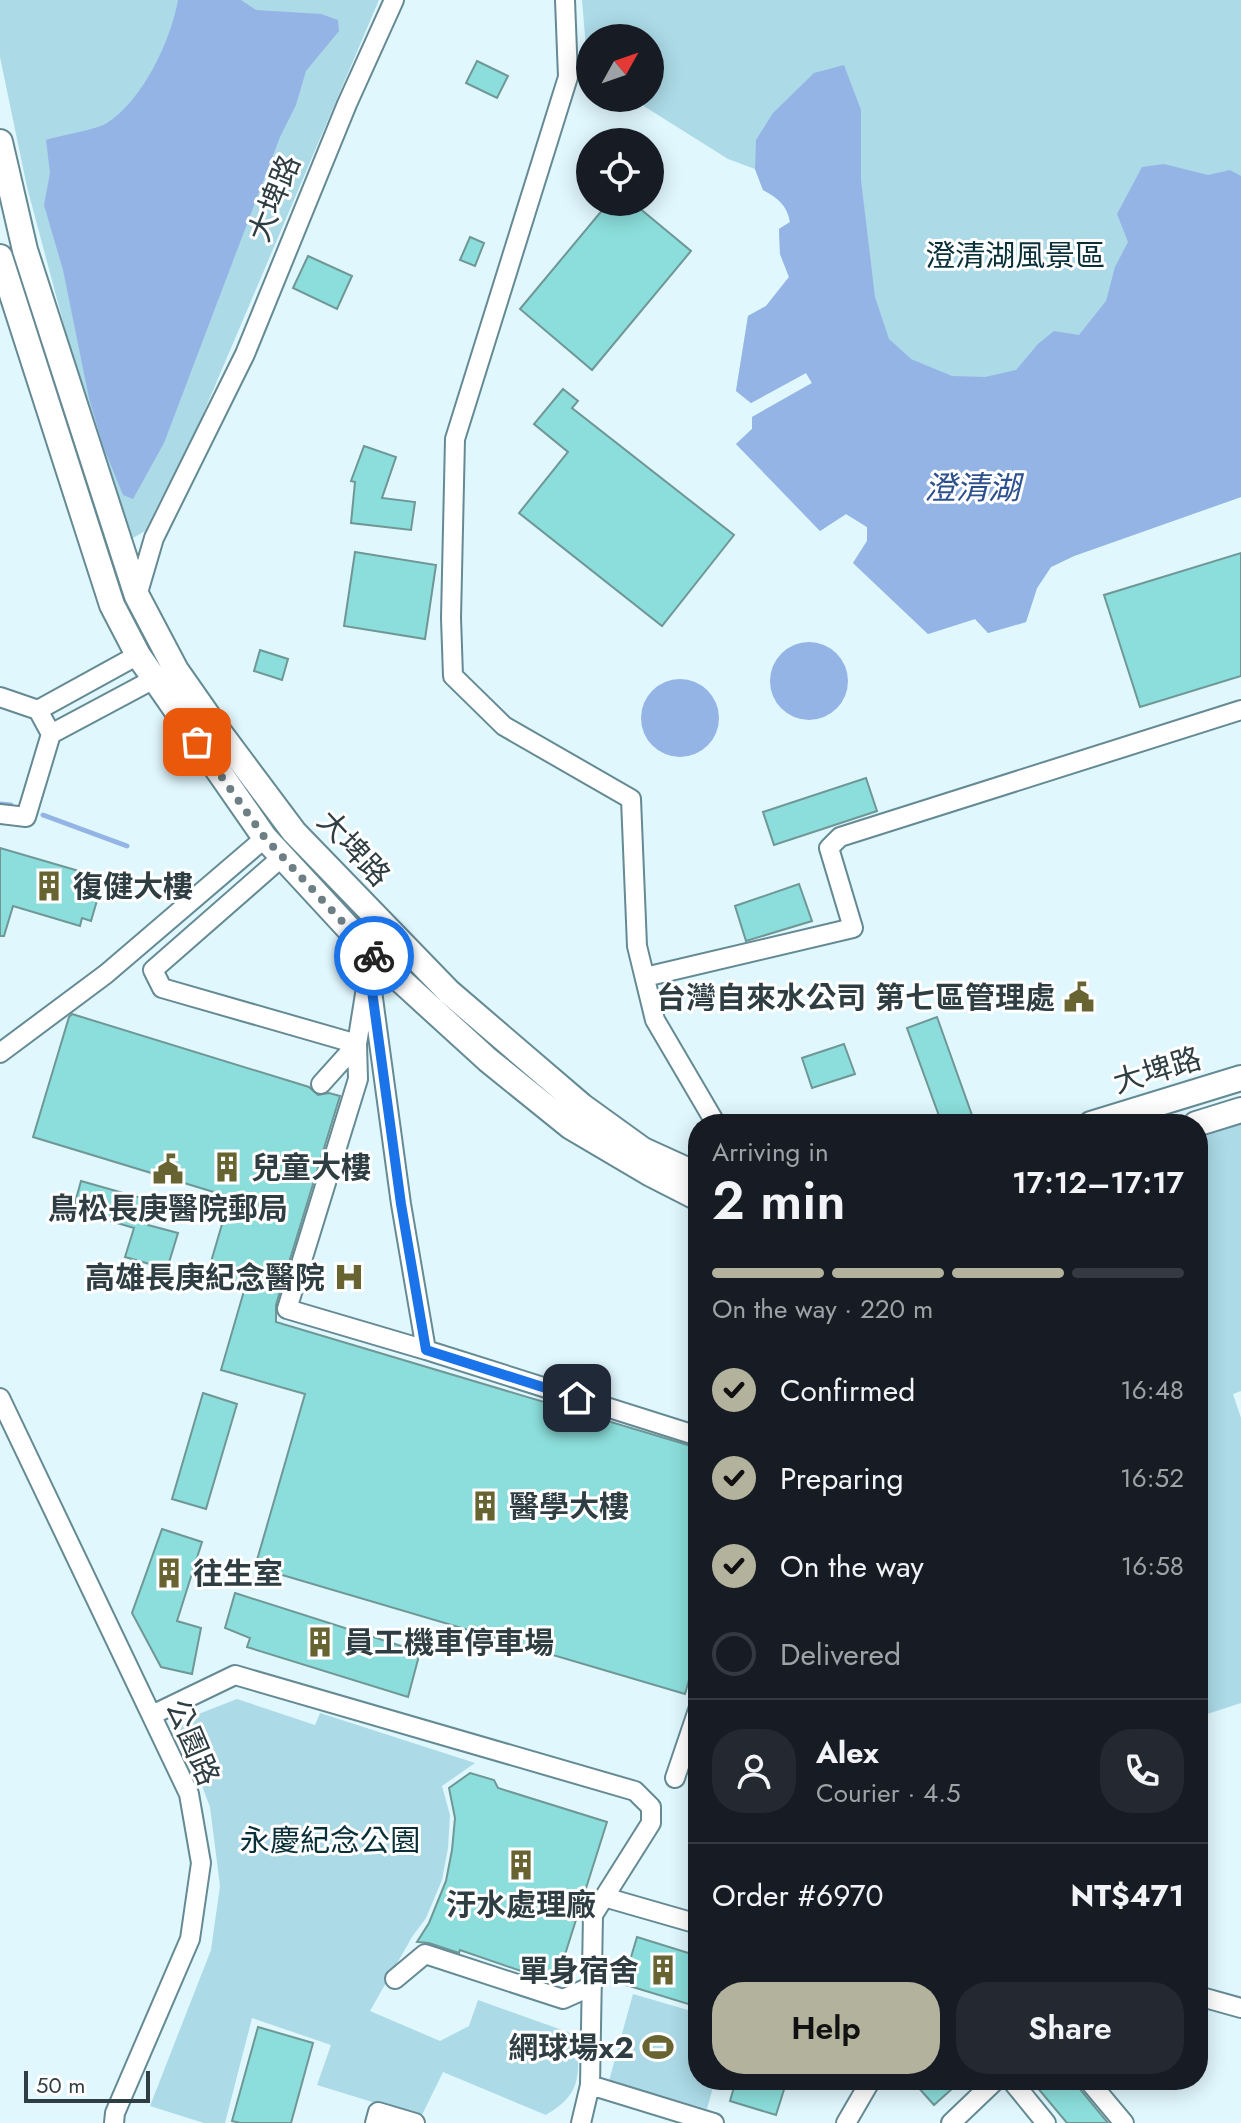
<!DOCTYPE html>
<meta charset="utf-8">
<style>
:root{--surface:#171b24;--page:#242831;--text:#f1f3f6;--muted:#9ea1a6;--line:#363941;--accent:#b3b39d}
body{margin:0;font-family:Jost,"Noto Sans TC",sans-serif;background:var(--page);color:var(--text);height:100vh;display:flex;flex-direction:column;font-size:30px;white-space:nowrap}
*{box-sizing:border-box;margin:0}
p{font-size:26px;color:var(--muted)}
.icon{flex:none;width:44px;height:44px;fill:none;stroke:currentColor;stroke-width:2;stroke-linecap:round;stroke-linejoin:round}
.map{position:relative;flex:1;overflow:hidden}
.details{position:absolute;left:688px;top:1114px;width:520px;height:976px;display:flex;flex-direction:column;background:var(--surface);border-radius:32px;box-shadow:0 4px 20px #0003}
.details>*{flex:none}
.needle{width:52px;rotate:50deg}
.fabs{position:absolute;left:576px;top:24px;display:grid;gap:16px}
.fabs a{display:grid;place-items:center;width:88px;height:88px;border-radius:50%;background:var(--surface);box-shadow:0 4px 20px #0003;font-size:40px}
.scale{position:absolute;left:24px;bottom:20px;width:126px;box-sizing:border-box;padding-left:8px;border:4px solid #2f3e43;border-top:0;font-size:22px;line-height:28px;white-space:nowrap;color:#2f3e43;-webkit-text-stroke:6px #fff;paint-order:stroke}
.pin{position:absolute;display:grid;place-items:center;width:68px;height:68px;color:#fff;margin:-34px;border-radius:16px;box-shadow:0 4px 12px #0006}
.courier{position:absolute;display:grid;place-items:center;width:80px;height:80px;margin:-40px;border:6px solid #1a73e8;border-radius:50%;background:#fff;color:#222;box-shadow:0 2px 10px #0007}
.summary em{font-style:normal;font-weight:600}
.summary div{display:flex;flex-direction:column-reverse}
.summary{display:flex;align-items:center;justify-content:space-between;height:136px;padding:0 24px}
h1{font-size:52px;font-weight:600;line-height:60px}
.bar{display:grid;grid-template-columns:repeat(4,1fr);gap:12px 8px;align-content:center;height:96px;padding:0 24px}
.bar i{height:10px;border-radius:6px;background:var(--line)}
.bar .selected{background:var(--accent)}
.bar p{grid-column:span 4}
.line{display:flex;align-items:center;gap:20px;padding:0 24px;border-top:2px solid var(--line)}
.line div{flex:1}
.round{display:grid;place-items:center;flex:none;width:84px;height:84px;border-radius:32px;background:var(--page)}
ol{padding:0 24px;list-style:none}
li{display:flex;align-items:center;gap:24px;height:88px}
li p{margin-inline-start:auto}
li .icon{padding:8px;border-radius:50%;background:var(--accent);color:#111;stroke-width:4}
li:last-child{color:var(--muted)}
li i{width:44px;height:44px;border:4px solid var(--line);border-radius:50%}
.primary-button{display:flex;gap:16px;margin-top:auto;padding:16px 24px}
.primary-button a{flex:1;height:92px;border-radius:32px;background:var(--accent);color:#111;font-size:32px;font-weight:600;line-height:92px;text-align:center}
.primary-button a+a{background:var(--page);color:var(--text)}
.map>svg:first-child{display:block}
</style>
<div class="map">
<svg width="1241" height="2123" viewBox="0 0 1241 2123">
<rect width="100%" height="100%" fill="#e0f7fe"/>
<path fill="#acdae7" d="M0 0H379L200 421 145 531 133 538 118 527 27 187 0 57Z
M582 0H1241V497L1074 556 1051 567 1037 588 1026 622 988 633 975 619 928 634 853 563 867 541V527L846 514 820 531 736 444 752 429V417L812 383 806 373 751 403 736 391 748 316 766 306 789 277 780 254 779 229 790 222C787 205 778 198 763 190L755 169 728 159 631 98H650V38H590V73L588 71Z
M1241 1124V1391L1233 1394 1241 1418V1703L1198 1717V1138Z
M237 1699 315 1725 320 1713 475 1763 442 1786 450 1815 448 1848 442 1880 426 1918 412 1937 370 2011 440 2041 469 2026 478 2000 579 2036C577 2077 584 2092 546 2115L443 2072 421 2117 317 2085 331 2045 252 2018 225 2123H204L150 2106 211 1950 220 1886 210 1807 178 1722Z
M633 1994 698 2013V2080H715L707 2109 609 2081Z"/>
<path fill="#95b4e6" d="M178 0H241L256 10 321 14 338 20 339 31 306 71 296 105 280 137 164 443 133 499 123 495 103 446 89 398 63 270 44 205 50 173 46 140C61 135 96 130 107 123 143 100 171 40 178 0Z
M844 65 861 110V180L875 297 889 339 911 359 952 376 985 377 1016 370 1038 344 1054 331 1079 335 1106 301 1115 267 1128 242 1117 214 1142 167 1164 164 1208 175 1230 170 1241 176V497L1074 556 1051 567 1037 588 1026 622 988 633 975 619 928 634 853 563 867 541V527L846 514 820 531 736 444 752 429V417L812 383 806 373 751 403 736 391 748 316 766 306 789 277 780 254 779 229 790 222C787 205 778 198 763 190L755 169 756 140 773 113 814 73Z
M770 681a39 39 0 1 1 78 0a39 39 0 1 1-78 0Z
M641 718a39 39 0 1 1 78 0a39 39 0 1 1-78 0Z"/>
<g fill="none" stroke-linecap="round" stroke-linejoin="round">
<path stroke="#95b4e6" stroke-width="5" d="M0 804 11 805
M43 815 127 846"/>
</g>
<path fill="#8bdedc" stroke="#6f9796" stroke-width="2" d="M477 61 508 76 497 98 466 83Z
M609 202H632L691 251 592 370 520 309Z
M470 237 484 243 475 266 460 260Z
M308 256 352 276 337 309 293 288Z
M563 389 578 401 572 408 734 535 662 626 519 513 568 452 534 424Z
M364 446 396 457 382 498 415 502 411 530 351 523 355 482 351 481Z
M355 552 436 565 425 639 344 626Z
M1241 553V676L1140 707 1104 595Z
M260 650 288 659 282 680 254 671Z
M866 778 877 811 774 845 763 812Z
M0 848 96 876 94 885 101 887 91 921 82 918 80 926 13 906 4 936H0Z
M799 884 812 921 746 941 735 906Z
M72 1014 309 1087 318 1095 329 1093 340 1096 276 1305V1322L698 1448V1649L685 1694 255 1567 305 1394 221 1370 246 1284 208 1272 230 1197 33 1137 69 1017Z
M937 1017 973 1118 956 1124H942L907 1028Z
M844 1044 855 1074 812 1088 802 1058Z
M81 1181 155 1202 148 1225 178 1233 167 1269 125 1257 134 1228 73 1210Z
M203 1393 237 1404 206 1509 172 1499Z
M162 1529 202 1542 177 1621 201 1628 192 1674 161 1667 132 1613Z
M235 1593 420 1652 408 1697 247 1647 250 1638 225 1628Z
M470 1773 494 1780 498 1788 607 1822 556 1983 460 1950 459 1953 429 1943 417 1942 429 1923 446 1881 452 1850 455 1818 449 1788Z
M637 1937 698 1956V2007L623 1984Z
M258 2027 313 2043 291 2123H240L232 2121Z
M736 2080H787L776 2115 730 2101Z
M924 2080H945L953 2088 934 2105 917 2086Z
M1031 2080H1076L1079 2088 1108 2123H1067Z"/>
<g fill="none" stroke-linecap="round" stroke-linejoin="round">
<g stroke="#658a94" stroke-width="22">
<path id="minor" d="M565 0 568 77 455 439 451 618 453 676 504 726 631 799 637 946 655 1020 716 1124
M137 596 154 538 245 354 347 104 394 0
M0 697 38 710 51 734 26 817 0 814
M38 710 138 655
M51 734 154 679
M282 857 153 970 162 988 357 1044 321 1084
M374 956 369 969 401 1204 426 1350 698 1436
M645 977 853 928 829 848 840 837 1241 710
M366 988 357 1044 358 1079 287 1309 426 1350
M0 1053 106 974 265 838
M0 1398 189 1794 201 1863 190 1939 115 2113 114 2123
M152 1715 235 1675 635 1791 651 1807V1823L593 1915 590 2085 581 2123
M675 1778 698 1710
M604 1897 698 1924
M395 1979 425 1954 563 1999 592 1986
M1198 1996 1241 2008
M1011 2080 1046 2123
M1088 2080 1124 2123
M590 2085 714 2123
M375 2123 378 2112 415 2123
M846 2123 871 2080
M951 2123 996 2080"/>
</g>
<g stroke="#658a94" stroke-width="28">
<path id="major" d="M0 142 25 250 137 596 176 670 220 733 294 832 449 992 582 1106 643 1150 698 1175
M0 257 112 605 138 655 265 838 374 956 488 1060 571 1127 649 1173 698 1198
M1091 1124 1241 1078
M1196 1124 1241 1110"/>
</g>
<use href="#minor" stroke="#fff" stroke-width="18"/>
<use href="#major" stroke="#fff" stroke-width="24"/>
</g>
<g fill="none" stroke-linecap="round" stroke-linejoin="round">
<path stroke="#6d7f84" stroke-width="8" stroke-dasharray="0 14.4" d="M197 742 265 838 374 956"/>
<path stroke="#1a73e8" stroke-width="10" d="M374 956 369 969 401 1204 426 1350 577 1398"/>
</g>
<defs>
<g id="building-bare" transform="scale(2.4)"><path d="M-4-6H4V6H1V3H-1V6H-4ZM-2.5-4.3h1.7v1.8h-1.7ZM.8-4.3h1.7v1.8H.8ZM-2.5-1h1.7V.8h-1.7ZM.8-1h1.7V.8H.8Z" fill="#676431" stroke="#fff" stroke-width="2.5" paint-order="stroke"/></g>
<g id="civic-bare" transform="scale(2.4)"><path d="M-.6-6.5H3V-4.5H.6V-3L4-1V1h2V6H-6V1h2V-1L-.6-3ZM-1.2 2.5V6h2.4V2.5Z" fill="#676431" stroke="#fff" stroke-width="2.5" paint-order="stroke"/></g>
<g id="hospital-bare" transform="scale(2.4)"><path d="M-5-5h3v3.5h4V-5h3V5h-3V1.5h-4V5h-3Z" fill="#676431" stroke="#fff" stroke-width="2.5" paint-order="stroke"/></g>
<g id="stadium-bare" transform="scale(2.4)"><path d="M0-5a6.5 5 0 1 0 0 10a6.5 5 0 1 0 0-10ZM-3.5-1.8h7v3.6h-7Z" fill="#676431" stroke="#fff" stroke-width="2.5" paint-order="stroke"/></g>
</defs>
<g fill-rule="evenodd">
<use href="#building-bare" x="49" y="886"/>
<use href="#civic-bare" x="1079" y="997"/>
<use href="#building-bare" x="227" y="1167"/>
<use href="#civic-bare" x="168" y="1169"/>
<use href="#hospital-bare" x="349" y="1277"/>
<use href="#building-bare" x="485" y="1506"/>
<use href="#building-bare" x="169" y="1573"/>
<use href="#building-bare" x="320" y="1642"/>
<use href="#building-bare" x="521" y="1865"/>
<use href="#building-bare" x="663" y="1970"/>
<use href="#stadium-bare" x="658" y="2047"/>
</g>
<g text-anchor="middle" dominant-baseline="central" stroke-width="6" stroke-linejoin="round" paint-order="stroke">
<g font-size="30" fill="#2f3e43" stroke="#fff">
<text transform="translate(274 198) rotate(-68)">大埤路</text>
<text transform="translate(354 848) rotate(47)">大埤路</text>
<text transform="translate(1157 1070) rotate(-17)">大埤路</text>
<text transform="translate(193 1742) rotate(67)">公園路</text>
</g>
<g font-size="30" fill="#092f38" stroke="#fff">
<text x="1015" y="255">澄清湖風景區</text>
<text x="330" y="1840">永慶紀念公園</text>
</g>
<g font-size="30" font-weight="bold" fill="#2f3e43" stroke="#fff" text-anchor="start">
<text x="73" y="886">復健大樓</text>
<text x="1055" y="997" text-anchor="end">台灣自來水公司 第七區管理處</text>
<text x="251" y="1167">兒童大樓</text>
<text x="168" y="1208" text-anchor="middle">鳥松長庚醫院郵局</text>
<text x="325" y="1277" text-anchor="end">高雄長庚紀念醫院</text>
<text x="509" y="1506">醫學大樓</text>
<text x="193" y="1573">往生室</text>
<text x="344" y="1642">員工機車停車場</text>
<text x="521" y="1904" text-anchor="middle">汙水處理廠</text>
<text x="639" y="1970" text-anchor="end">單身宿舍</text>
<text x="634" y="2047" text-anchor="end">網球場x2</text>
</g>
<g font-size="32" font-style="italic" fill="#2d518f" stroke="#fff">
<text x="972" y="488">澄清湖</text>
</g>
</g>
</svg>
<div class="fabs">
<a><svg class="needle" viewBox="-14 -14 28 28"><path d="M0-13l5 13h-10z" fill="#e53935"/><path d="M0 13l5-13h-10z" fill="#9ea1a6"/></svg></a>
<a><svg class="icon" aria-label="locate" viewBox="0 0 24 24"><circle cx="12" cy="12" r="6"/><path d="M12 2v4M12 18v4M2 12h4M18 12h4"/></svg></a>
</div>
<div class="scale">50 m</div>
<div class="pin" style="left:197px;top:742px;background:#ea580c"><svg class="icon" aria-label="bag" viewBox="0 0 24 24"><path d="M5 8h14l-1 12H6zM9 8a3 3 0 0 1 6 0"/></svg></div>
<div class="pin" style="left:577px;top:1398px;background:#1f2937"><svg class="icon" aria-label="home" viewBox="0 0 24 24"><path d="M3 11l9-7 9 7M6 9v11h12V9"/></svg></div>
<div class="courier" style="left:374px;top:956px"><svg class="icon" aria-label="bike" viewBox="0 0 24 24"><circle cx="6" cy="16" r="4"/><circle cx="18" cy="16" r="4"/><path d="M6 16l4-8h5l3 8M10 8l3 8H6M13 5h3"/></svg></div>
<section class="details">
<div class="summary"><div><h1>2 min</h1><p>Arriving in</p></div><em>17:12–17:17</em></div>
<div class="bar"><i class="selected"></i><i class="selected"></i><i class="selected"></i><i></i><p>On the way · 220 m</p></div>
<ol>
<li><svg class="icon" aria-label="check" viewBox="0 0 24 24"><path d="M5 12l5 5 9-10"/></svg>Confirmed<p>16:48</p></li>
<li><svg class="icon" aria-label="check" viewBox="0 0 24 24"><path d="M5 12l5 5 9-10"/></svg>Preparing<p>16:52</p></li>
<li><svg class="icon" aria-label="check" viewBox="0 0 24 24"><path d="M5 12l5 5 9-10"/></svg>On the way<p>16:58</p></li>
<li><i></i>Delivered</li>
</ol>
<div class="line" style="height:144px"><a class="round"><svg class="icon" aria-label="person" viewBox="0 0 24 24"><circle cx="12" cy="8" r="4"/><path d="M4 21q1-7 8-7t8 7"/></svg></a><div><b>Alex</b><p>Courier · 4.5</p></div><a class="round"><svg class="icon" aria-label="phone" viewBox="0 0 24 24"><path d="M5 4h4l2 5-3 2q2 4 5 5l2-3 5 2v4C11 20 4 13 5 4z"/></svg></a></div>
<div class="line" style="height:104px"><div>Order #6970</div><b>NT$471</b></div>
<div class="primary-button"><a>Help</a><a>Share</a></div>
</section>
</div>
